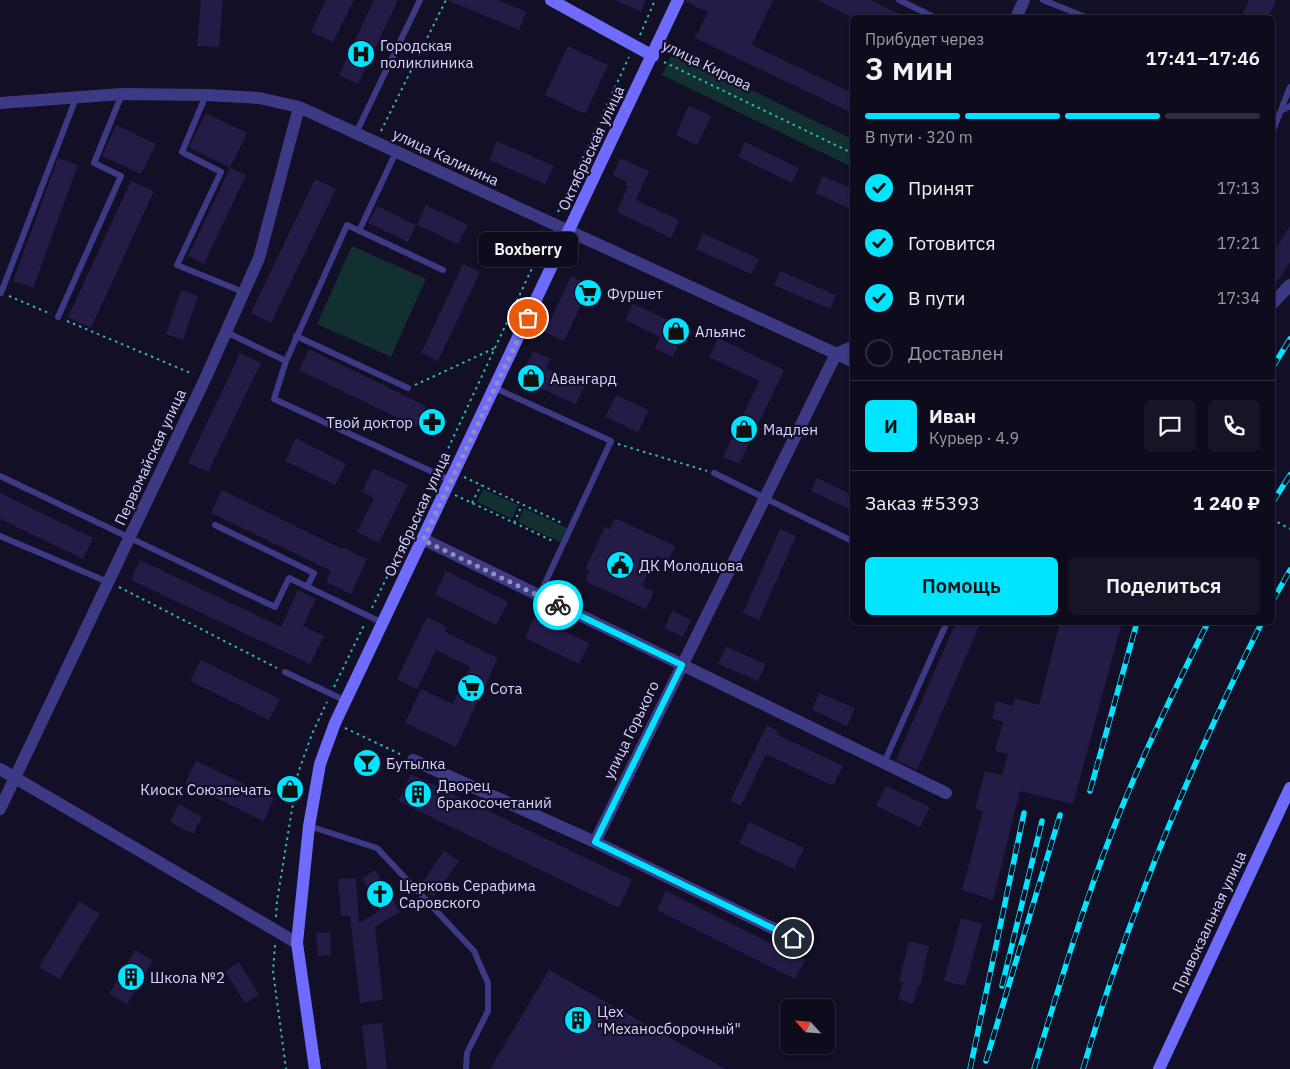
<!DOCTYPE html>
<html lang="ru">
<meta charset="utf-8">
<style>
:root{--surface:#0e0b1c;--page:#171425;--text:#f1f3f6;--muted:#9b9ba3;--line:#2e2b3b;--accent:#00e5ff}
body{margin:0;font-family:"IBM Plex Sans",sans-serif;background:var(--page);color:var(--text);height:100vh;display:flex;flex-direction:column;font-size:19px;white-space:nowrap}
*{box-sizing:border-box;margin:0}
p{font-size:16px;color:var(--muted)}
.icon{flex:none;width:28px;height:28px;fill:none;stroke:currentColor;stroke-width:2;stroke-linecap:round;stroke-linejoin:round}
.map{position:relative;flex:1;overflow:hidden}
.drawer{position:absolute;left:850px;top:15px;width:425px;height:610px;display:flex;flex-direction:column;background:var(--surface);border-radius:8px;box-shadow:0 1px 4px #0004,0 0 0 1px var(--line)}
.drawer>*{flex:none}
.needle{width:32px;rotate:296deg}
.buttons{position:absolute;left:780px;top:999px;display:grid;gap:10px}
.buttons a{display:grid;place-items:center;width:55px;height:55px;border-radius:8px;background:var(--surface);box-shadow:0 1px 4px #0004,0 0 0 1px var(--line);font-size:25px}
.pin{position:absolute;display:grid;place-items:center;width:42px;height:42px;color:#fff;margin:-21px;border:2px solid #fff;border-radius:50%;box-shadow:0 1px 5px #0007}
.courier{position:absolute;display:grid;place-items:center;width:50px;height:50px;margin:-25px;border:4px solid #00e5ff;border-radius:50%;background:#fff;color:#222;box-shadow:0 1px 6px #0007}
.bubble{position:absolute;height:35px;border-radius:8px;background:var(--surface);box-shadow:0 1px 4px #0004,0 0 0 1px var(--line);font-size:16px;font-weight:600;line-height:35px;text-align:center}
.overview em{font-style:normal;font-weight:600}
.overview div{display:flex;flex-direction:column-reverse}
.overview{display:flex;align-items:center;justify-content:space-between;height:85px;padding:0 15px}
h1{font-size:32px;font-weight:600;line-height:38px}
.bar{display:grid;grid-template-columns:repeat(4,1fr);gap:8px 5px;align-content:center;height:60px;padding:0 15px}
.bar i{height:6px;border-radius:4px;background:var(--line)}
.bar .current{background:var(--accent)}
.bar p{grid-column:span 4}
.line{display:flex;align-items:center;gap:12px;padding:0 15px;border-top:1px solid var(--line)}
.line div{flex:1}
.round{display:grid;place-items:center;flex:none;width:52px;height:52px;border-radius:8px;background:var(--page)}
ol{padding:0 15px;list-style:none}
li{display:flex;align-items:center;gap:15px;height:55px}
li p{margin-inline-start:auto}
li .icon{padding:5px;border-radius:50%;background:var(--accent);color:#111;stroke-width:4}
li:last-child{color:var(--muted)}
li i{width:28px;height:28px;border:2px solid var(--line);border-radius:50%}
.button{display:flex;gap:10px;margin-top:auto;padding:10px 15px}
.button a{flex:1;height:58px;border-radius:8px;background:var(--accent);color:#111;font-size:20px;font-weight:600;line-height:58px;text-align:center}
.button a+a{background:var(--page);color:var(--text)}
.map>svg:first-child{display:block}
</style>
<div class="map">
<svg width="1290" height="1069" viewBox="0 0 1290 1069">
<rect width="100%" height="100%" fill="#130f26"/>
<path fill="#12302f" d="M673 52 852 139V167L662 75Z
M352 246 426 279 391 357 317 324Z
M483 489 518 505 512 519 477 502Z
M524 508 567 528 560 542 518 522Z"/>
<path fill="#241b47" d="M201 0H223L219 47 197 46Z
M326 0H354L333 42 311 32Z
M374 0H398L358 84 339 75Z
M447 0H498L526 12 519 30Z
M615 0H646L641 12Z
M686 0H773L752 45 852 93V113L695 38 708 12 686 2Z
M817 0H871L907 18H853Z
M1249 0H1276L1268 18H1241Z
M568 46 608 65 585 114 545 95Z
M689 105 711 116 697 145 676 135Z
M206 113 247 133 230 168 189 147Z
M116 125 156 144 141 174 102 156Z
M497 141 554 166 545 184 489 160Z
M745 142 799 168 792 183 738 157Z
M58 158 78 165 33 288 13 281Z
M620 158 649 171 636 200 679 220 671 238 617 212 628 186 625 185 627 182 613 175Z
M230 168 246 175 204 264 188 256Z
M823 176 852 189V210L815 193Z
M315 179 336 189 271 323 251 313Z
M131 181 154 191 91 328 68 317Z
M426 205 468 225 458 244 417 225Z
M377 206 416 225 408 242 368 223Z
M1290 226V262L1272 289V254Z
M703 233 759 259 751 274 696 249Z
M463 264 480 272 438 361 421 353Z
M780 271 836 295 830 309 774 285Z
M571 276 601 290 593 308 582 303 564 341 545 332Z
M181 290 198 296 183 340 166 334Z
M633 304 686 328 673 357 655 348 660 337 625 320Z
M718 338 784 370 739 464 723 457 759 381 709 357Z
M309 349 426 406 416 427 299 370Z
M533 351 551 359 546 368 585 385 576 404 520 379Z
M240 353 261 363 208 472 188 463Z
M616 395 649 410 638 432 605 417Z
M296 438 346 464 335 485 285 461Z
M373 468 408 485 379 543 357 532 374 498 362 492Z
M817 478 852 495V510L811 491Z
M222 490 342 549V547L367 559 351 594 326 582 331 571 211 513Z
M0 493 93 538 83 559 0 519Z
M615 518 675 546 668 561 656 556 642 586 654 592 646 609 585 581 589 571 585 569 605 527 610 529Z
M780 529 796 536 759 620 743 613Z
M140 560 281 627 298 590 316 599 303 626 324 636 310 664 131 580Z
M446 571 508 602 496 625 435 594Z
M672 611 691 620 683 637 664 628Z
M427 617 447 627 445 632 498 658 456 747 405 723 421 689 453 704 470 667 436 650 417 689 397 679Z
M534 617 589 643 579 664 525 638Z
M956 622H981L917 770 896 760Z
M1060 622H1122L1073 804 1020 791 993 900 962 890 983 811 975 809 985 771 1002 775 1008 754 995 751 1003 722 992 719 996 701 1013 706 1014 698 1039 705Z
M726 647 766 664 758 681 718 664Z
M201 660 280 699 269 720 190 681Z
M819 693 855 708 847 726 812 710Z
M767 725 778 731 776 734 843 766 833 786 766 754 741 806 730 801Z
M373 750 380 762 367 769 360 757Z
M196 761 274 798 264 821 185 783Z
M411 774 632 880 619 908 398 801Z
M886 786 930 807 920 827 876 806Z
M179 804 202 817 193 834 170 822Z
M749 822 804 848 794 869 739 843Z
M444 851 459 861 434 897 420 886Z
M375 870 400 912 375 927 383 1000 360 1003 350 916H341L338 879 356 878 359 923 381 910 362 878Z
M666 891 805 960 795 979 657 910Z
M79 901 100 914 60 979 39 967Z
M961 918 982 924 965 986 944 981Z
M330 932 331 955 318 956 316 933Z
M909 941 929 946 920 986 918 985 913 1004 898 999 903 982 899 981Z
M135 950 153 961 127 1004 109 994Z
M239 962 259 995 245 1003 225 971Z
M549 970 726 1069H490Z
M382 1023 387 1069H367L362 1025Z"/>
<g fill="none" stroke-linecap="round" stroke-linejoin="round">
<path stroke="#2fb8b0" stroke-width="2" stroke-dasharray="2.5 4" stroke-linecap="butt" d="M640 35 655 0
M664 62 852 153
M381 131 446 0
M558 212 629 57
M9 296 51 314
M67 321 193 374
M415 385 495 348
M618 444 707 471
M440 466 548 234
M464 477 564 524
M455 495 555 542
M472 503 481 485
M1272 519 1290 529
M514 523 522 505
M119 587 277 668
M372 608 433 481
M334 687 365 623
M345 728 402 755
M276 917 277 901 298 773 312 734 327 702
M275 945 273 971 286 1069"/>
<path stroke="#3d3a85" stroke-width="6" d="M899 0 936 18
M1043 0 1088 18
M206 95 182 152 221 172 177 265 243 292
M1281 111 1290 106
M356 133 420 0
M1272 133 1290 87
M359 231 396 152
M443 270 347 225 286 361 274 399 450 480
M1 293 76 98
M58 317 121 176 94 163 122 94
M226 332 286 361
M296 336 408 388
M495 388 611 441 539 596
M714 473 852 541
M0 476 275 607 289 578 383 623
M215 525 314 573 307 587
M0 536 108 582
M285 672 346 701
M884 763 947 622
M309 826 377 848 474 951 488 983V1011L467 1053 466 1069"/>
<path stroke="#3d3a85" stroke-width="12" d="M1016 18 1024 0
M0 103 122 94 206 95 259 98 299 107 852 361
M1272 304 1290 285
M423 539 946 793
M413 760 595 842 793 938
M0 769 297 943
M0 809 205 379 259 258 299 107
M595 842 836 354 852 347"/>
<path stroke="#6f6bff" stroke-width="12" d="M551 0 653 56
M315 1069 297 943 309 826 320 764 335 723 678 0
M1159 1069 1290 788"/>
<g stroke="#00e5ff" stroke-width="5.5">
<path id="rail" d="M1272 368 1290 339
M1272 503 1290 475
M1272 602 1290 570
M1090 791 1137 622
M1002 986 1042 821
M986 1061 1060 815
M970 1069 1024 813
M1034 1069C1058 990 1082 909 1112 832 1140 760 1174 691 1208 622
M1083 1069C1128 915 1190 766 1262 622"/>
</g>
<use href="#rail" stroke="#130f26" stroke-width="4" stroke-dasharray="11" stroke-linecap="butt"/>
</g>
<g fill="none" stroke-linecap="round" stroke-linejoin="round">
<path stroke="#948fb3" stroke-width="5" stroke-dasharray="0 9" d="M528 318 423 540 558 605"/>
<path stroke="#00e5ff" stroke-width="6" d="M558 605 682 665 595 842 793 938"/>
</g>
<defs>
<g id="hospital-disc" transform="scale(1.4375)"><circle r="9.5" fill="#00e5ff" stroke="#130f26"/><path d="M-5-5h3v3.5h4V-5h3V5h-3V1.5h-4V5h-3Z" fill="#111"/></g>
<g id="supermarket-disc" transform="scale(1.4375)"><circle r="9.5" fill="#00e5ff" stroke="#130f26"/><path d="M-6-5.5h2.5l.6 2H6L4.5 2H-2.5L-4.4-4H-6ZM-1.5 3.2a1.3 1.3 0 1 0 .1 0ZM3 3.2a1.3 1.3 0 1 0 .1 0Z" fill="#111"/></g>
<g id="shop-disc" transform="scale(1.4375)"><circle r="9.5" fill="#00e5ff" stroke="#130f26"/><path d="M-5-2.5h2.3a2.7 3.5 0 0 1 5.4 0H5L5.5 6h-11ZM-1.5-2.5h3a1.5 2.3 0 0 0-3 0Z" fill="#111"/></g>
<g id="pharmacy-disc" transform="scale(1.4375)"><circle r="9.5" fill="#00e5ff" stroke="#130f26"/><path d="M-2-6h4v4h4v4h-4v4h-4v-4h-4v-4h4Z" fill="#111"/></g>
<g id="civic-disc" transform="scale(1.4375)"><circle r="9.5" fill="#00e5ff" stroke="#130f26"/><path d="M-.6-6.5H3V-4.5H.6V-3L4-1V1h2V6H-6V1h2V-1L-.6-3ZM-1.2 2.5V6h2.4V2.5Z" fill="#111"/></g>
<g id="bar-disc" transform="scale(1.4375)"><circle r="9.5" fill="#00e5ff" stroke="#130f26"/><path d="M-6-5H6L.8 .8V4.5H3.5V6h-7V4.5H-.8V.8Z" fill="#111"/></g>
<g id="building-disc" transform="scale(1.4375)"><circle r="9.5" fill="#00e5ff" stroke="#130f26"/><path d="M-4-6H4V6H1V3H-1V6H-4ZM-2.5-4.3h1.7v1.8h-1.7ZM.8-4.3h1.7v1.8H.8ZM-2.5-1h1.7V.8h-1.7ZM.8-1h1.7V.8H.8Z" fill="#111"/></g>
<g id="church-disc" transform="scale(1.4375)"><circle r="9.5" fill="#00e5ff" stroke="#130f26"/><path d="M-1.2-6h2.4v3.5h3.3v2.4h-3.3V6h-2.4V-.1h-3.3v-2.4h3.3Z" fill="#111"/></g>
</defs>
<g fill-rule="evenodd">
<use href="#hospital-disc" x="361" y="54"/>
<use href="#supermarket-disc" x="588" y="293"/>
<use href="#shop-disc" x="676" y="331"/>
<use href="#shop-disc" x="531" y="378"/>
<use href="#pharmacy-disc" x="432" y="422"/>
<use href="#shop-disc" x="744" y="429"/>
<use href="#civic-disc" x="620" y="565"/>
<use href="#supermarket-disc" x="471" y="688"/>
<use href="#bar-disc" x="367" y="763"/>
<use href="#shop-disc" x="290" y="789"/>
<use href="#building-disc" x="418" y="794"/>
<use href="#church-disc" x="380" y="894"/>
<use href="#building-disc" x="131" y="977"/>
<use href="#building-disc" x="578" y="1020"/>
</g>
<g text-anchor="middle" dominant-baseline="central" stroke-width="4.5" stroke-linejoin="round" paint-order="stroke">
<g font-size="15" fill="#d9d4ff" stroke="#130f26" text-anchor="start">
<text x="380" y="45">Городская<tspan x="380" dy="17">поликлиника</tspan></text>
<text x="607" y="293">Фуршет</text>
<text x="695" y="331">Альянс</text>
<text x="550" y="378">Авангард</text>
<text x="413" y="422" text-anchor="end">Твой доктор</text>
<text x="763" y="429">Мадлен</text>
<text x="639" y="565">ДК Молодцова</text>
<text x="490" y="688">Сота</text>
<text x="386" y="763">Бутылка</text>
<text x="437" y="785">Дворец<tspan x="437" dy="17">бракосочетаний</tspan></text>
<text x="271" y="789" text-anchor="end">Киоск Союзпечать</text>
<text x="399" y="885">Церковь Серафима<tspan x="399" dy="17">Саровского</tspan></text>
<text x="150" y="977">Школа №2</text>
<text x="597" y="1011">Цех<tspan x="597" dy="17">"Механосборочный"</tspan></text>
</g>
<g font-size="15" fill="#d9d4ff" stroke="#130f26">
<text transform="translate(707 65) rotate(26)">улица Кирова</text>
<text transform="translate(591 148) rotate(-65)">Октябрьская улица</text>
<text transform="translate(446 157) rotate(25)">улица Калинина</text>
<text transform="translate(150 457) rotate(-65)">Первомайская улица</text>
<text transform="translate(417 514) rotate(-65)">Октябрьская улица</text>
<text transform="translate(631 730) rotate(-64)">улица Горького</text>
<text transform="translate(1209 922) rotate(-65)">Привокзальная улица</text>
</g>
</g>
</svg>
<div class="buttons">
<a><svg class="needle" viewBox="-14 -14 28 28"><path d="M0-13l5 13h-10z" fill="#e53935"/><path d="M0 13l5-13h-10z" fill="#9b9ba3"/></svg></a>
</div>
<div class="pin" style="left:528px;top:318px;background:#ea580c"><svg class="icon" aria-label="bag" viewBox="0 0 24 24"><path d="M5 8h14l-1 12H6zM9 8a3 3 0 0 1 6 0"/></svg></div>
<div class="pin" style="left:793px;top:938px;background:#1f2937"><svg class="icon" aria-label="home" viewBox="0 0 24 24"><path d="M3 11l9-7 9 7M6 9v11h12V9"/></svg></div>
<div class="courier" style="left:558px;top:605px"><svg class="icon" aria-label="bike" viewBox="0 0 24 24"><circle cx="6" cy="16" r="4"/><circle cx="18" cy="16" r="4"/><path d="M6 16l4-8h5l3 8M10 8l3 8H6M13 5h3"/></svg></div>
<div class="bubble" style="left:478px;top:232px;width:100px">Boxberry</div>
<section class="drawer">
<div class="overview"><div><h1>3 мин</h1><p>Прибудет через</p></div><em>17:41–17:46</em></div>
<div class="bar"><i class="current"></i><i class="current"></i><i class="current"></i><i></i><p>В пути · 320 m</p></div>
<ol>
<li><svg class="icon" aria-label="check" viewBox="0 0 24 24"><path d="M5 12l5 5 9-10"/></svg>Принят<p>17:13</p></li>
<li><svg class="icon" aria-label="check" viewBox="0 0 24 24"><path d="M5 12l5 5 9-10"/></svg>Готовится<p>17:21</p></li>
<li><svg class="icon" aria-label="check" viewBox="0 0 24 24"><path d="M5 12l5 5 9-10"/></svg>В пути<p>17:34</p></li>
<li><i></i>Доставлен</li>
</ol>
<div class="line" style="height:90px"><b class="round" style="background:var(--accent);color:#111">И</b><div><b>Иван</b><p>Курьер · 4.9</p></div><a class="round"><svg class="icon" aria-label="chat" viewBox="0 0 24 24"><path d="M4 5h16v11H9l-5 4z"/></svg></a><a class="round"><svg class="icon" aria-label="phone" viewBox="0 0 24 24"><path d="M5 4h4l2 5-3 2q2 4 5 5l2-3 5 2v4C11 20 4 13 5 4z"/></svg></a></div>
<div class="line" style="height:65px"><div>Заказ #5393</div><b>1 240 ₽</b></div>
<div class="button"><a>Помощь</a><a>Поделиться</a></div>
</section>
</div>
